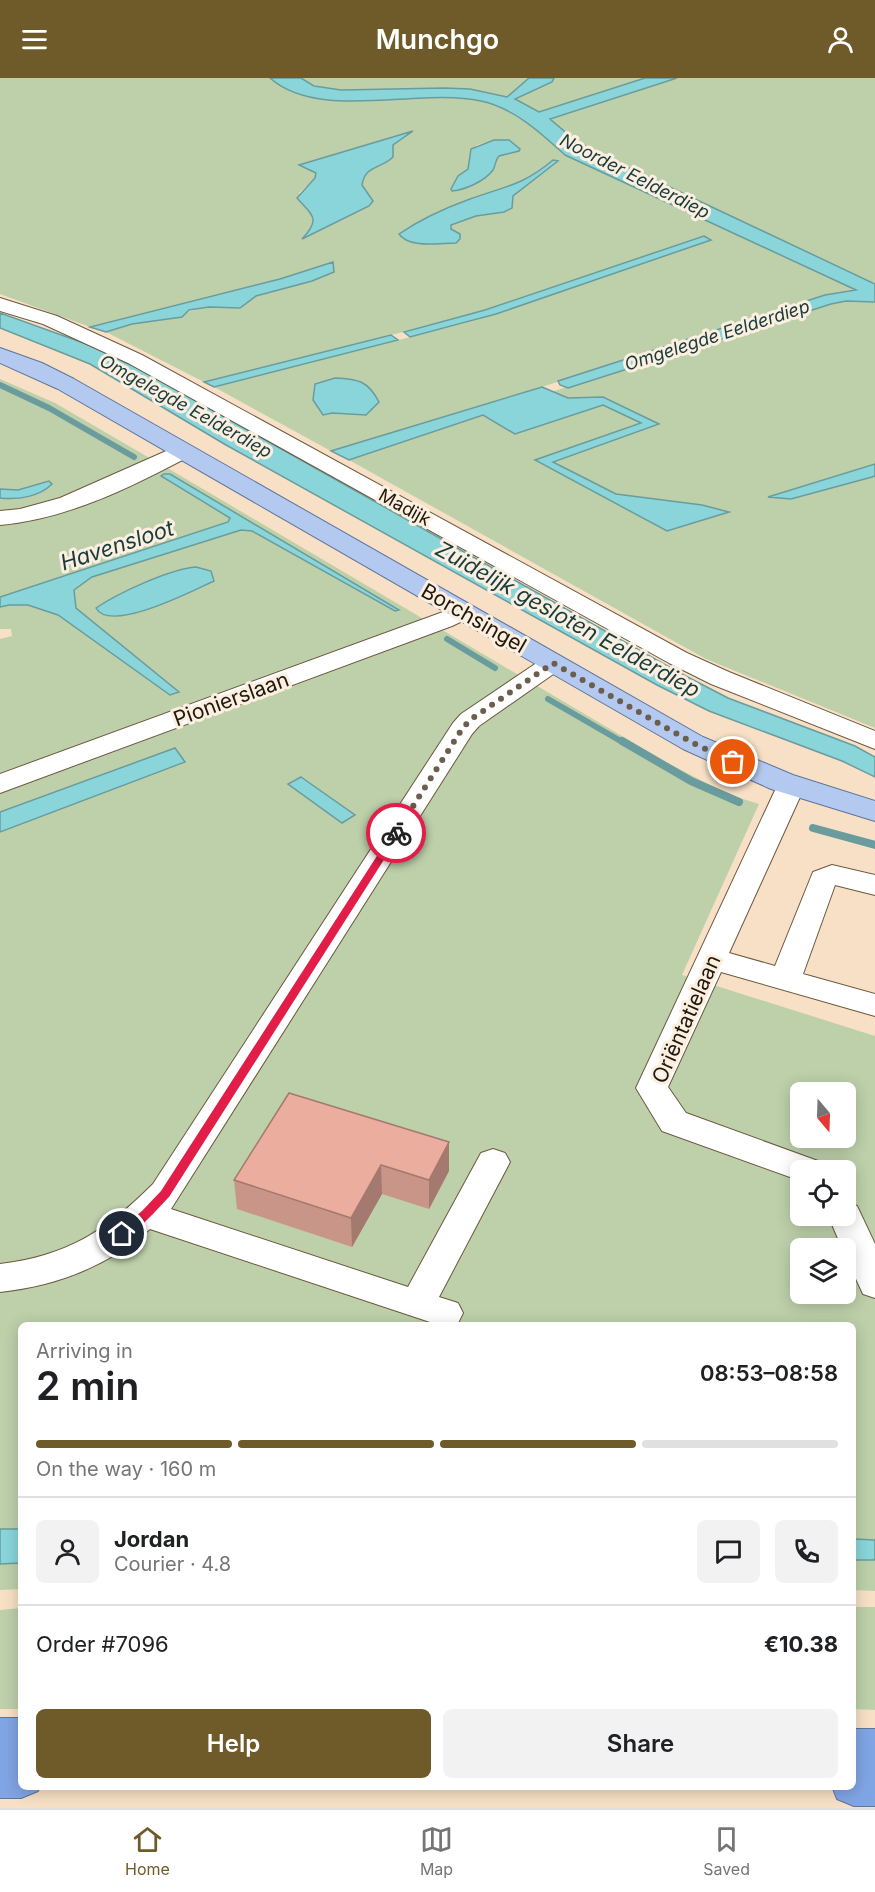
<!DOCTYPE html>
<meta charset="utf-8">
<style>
:root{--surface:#fff;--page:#f2f2f2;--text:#202124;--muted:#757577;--line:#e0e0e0;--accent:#6f5a29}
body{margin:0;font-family:Inter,sans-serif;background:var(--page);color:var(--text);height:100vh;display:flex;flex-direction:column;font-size:22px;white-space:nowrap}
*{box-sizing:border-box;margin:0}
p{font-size:20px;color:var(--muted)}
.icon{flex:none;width:33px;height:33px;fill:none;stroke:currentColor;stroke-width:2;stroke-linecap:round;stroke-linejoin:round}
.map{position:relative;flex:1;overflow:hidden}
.details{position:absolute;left:18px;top:1244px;width:838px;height:468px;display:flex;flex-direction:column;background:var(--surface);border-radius:9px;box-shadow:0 3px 15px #0003}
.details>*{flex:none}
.needle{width:39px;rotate:161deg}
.controls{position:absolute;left:790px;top:1004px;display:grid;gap:12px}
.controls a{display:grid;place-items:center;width:66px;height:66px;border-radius:9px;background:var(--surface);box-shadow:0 3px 15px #0003;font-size:30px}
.pin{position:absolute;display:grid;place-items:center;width:51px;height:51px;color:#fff;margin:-26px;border:3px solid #fff;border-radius:50%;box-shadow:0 2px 6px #0007}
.courier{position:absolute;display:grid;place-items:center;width:60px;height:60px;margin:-30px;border:4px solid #e11d48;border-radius:50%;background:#fff;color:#222;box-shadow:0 2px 8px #0007}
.overview em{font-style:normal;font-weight:600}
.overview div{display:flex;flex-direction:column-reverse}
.overview{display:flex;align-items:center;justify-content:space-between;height:102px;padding:0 18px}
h1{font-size:39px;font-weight:600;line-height:45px}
.bar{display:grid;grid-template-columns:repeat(4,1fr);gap:9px 6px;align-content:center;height:72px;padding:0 18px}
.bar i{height:8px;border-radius:4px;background:var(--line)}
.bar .selected{background:var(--accent)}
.bar p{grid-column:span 4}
.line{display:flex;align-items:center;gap:15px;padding:0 18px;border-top:2px solid var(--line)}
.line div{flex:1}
.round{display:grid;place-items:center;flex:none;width:63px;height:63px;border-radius:9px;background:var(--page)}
.cta{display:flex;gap:12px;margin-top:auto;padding:12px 18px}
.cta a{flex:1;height:69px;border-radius:9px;background:var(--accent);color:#fff;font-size:24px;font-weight:600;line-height:69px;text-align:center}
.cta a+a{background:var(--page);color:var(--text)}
header{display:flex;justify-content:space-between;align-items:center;height:78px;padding:0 18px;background:var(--accent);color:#fff;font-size:27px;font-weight:600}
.menu{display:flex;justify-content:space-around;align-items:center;height:84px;border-top:2px solid var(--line);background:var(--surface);font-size:16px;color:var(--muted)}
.menu a{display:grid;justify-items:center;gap:3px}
.menu .selected{color:var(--accent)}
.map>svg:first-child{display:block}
</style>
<header><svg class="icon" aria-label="menu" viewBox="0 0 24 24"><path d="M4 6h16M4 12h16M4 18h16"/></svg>Munchgo<svg class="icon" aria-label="person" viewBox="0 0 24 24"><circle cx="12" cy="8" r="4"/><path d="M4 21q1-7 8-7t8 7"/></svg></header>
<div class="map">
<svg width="875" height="1730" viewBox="0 0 875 1730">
<rect width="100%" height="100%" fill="#f7e0c5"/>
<path fill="#bdd0aa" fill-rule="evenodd" d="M0 0H270C320 44 419 9 481 23 514 30 541 55 565 77L857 212 825 217 542 309 331 373 214 309 474 243 710 162 704 158 463 239 204 304 106 254 132 246 209 229 240 230 256 218 312 203 334 194 332 185 280 201 90 249 0 216ZM410 54 392 67 393 75 365 96 362 107 370 118 369 128 303 159C321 141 311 134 299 115L315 100 316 95 300 86ZM494 62H509L519 73 499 78 494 91 451 110 458 98 468 91 470 75 477 67ZM553 82 557 84 513 118 504 134 476 138 450 148 451 151 436 165 418 166 412 147 450 129 517 107 535 97ZM335 300 366 337 332 335 324 337 322 332 329 303Z
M301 0H529L507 19C478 10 441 10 410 10 375 12 331 21 301 0Z
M554 0H645L539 34 514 21 552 4Z
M677 0H875V206L625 88 576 63 549 41Z
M846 223 875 224V386L770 419 791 421 875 398V650L706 581 349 382 483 337 515 356 603 327 642 345 536 382 667 453 727 434 702 427 616 416 552 383 658 346 603 320H568L551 314 831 226Z
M0 301 55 325 153 382C104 405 54 428 0 435V420L6 421 49 403 18 412 0 411Z
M164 388 666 684 727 716 759 726 682 897 875 958V1462L854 1461V1246H21V1451H0V754L185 684 175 670 0 734V561L12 558 11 551H0V529L9 527H28L58 537 171 617 179 614 76 530 73 512 91 499 241 452 251 453 395 533 161 399 230 440 228 444 0 519V445ZM170 495 195 512 138 534 106 523ZM801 1014H846V1059H801ZM801 1092H846V1137H801ZM801 1170H846V1215H801Z
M854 1482H875V1513L854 1512Z
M21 1485V1511L0 1512V1486Z
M854 1529H875V1632L854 1631Z
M21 1530V1631H0V1532Z"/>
<path fill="#89d5da" stroke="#6a9c9d" stroke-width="1.5" d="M270 0H301L314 8 341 12 444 10 470 11 507 19 529 0H554L552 4 515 21 539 34 645 0H677L550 41 576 63 625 88 875 206V224L846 223 831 226 568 310 560 307 558 303 825 217 856 212 565 77C541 55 514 30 481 23 420 9 319 44 270 0Z
M413 53 393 67V79C381 91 365 87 362 107L373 123 369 128 302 161C321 141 313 138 297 120L315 100 316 95 299 87Z
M494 62H509L520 71 519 73 499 78C495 82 496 87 493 92 485 103 465 112 452 113L451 111 458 98 468 91 471 71Z
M553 82 558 83 513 118 512 130 504 134 476 138 451 147V151L460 156V161L456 165C439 165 410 171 399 156 421 141 445 130 470 121 506 108 522 108 553 82Z
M704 158 711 162 496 236 410 259 404 254 485 232Z
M333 184 334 194 312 203 256 218 240 230 209 229 189 232 182 239 132 246 106 254 90 249 280 201Z
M0 235 92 268 137 290 678 594 728 620 855 668 875 679V699L842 683 709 633 657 607 226 367 90 286 0 250Z
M391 257 398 262 214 309 204 304Z
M335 300C359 301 368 303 379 324L366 337 332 335 323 337 313 322 315 306Z
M542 309 568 320 603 319 659 346 553 384 616 416 702 427 729 434 667 453 535 382 641 345 603 327 515 356 483 337 349 382 331 373Z
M875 386V398L872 399 791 421 768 419Z
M164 396H170L399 532 395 533 252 453 241 452 92 499 74 512 76 530 179 614 170 617 58 537 28 527H9L0 529V519L228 444 230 440 161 398Z
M49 403 52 406C39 419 18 422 0 420V411L18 412Z
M196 489 211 493 214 503C194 512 110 556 96 530 118 515 170 491 196 489Z
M175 670 185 684 0 754V734Z
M301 699 355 737 342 745 288 706Z
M0 1451H21V1485L0 1486Z
M854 1461 875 1462V1482H854Z"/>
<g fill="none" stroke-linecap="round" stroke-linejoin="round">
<path stroke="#6a9c9d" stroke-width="6" d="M0 307 49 330 134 379
M447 561 495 590
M548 621 624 665"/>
<path stroke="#6a9c9d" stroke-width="8" d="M622 663 691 703 739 724
M813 750 875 767"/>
<g stroke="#6c5840" stroke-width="2">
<path id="minor" d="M0 220 57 238 142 277 687 575 729 594 875 653V671L711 606 669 585 128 285 43 246 0 233Z
M182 366 190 368 193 373 190 378C131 409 68 441 0 447V433L20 431 60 420Z
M462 527 471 529 474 534 471 539 452 548 0 715V696Z
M553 577 562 580 566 585 562 590 479 648 472 656 171 1131 408 1209 481 1075 493 1071 505 1075 510 1084 439 1219 458 1225 463 1235 458 1245 436 1246 150 1151C108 1188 56 1208 0 1214V1186C67 1178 106 1153 153 1106L453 645 461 636 544 580Z
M791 699 801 702 805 708 729 875 775 888 813 794 832 787 875 797V817L835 807 803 896 875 916V938L721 894 668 1009 686 1035 818 1083 823 1092H801V1103L662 1053 636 1010 777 708 781 702Z
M846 1124 857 1128 875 1166V1220L863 1216 846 1179V1170H842L828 1137H846Z"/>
</g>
<g stroke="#5e7499" stroke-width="2">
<path id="major" d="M0 270 42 285 74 301 703 659 793 697 875 723V743L771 711 683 671 58 311 0 285Z"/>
</g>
<g stroke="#5e7499" stroke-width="2">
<path id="highway" d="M0 1640H21V1708H40L38 1713 21 1720H0Z
M854 1651H875V1728H854L837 1721 832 1708H854Z"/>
</g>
<use href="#minor" fill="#fff" fill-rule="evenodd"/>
<use href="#major" fill="#b3c9ef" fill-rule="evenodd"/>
<use href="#highway" fill="#80a5e4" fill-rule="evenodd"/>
</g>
<path fill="#c99588" d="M289 1015 449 1093 429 1131 382 1116 352 1169 237 1131 234 1102Z"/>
<path fill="#a4796f" d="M449 1064V1093L429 1131V1102Z
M381 1087 382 1116 352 1169 351 1140Z"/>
<path fill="#eaad9e" stroke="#a4796f" stroke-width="1.5" d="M289 1015 449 1064 429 1102 381 1087 351 1140 234 1102Z"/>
<path fill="#e11d48" d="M393 753 401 755 169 1119C159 1129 132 1162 118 1159V1153L142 1133 161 1113Z"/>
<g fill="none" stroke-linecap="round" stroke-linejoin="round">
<path stroke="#6b5e4e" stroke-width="6" stroke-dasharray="0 10.8" d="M396 755 462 651 470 642 553 585 693 665 733 684"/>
</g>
<g text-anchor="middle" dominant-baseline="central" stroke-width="6" stroke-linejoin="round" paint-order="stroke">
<g font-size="18" font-style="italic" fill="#173c3e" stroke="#fdefdf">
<text transform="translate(635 98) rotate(27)">Noorder Eelderdiep</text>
<text transform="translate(717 257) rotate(-18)">Omgelegde Eelderdiep</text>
<text transform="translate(186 328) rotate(29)">Omgelegde Eelderdiep</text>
</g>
<g font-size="18" fill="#20180e" stroke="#fdefdf">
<text transform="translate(405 429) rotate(29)">Madijk</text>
</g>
<g font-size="21" fill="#20180e" stroke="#fdefdf">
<text transform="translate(474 540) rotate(30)">Borchsingel</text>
<text transform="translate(231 621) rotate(-20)">Pionierslaan</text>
<text transform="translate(686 941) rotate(-66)">Oriëntatielaan</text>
</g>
<g font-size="22" font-style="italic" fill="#173c3e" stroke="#fdefdf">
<text transform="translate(117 467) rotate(-18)">Havensloot</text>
<text transform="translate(568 541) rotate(29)">Zuidelijk gesloten Eelderdiep</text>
</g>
</g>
</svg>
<div class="controls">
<a><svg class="needle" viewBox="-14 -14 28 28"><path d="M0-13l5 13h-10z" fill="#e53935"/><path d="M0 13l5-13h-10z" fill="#757577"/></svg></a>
<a><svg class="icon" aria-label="locate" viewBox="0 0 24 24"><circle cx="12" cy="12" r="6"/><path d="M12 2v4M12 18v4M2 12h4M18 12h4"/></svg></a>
<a><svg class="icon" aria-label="layers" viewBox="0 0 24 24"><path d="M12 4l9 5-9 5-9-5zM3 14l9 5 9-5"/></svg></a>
</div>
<div class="pin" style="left:733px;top:684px;background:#ea580c"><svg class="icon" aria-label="bag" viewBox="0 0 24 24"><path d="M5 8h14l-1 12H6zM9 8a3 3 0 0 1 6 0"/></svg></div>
<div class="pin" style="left:122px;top:1156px;background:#1f2937"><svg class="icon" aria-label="home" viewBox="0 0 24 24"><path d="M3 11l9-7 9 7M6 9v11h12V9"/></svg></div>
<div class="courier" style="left:396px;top:755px"><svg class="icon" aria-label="bike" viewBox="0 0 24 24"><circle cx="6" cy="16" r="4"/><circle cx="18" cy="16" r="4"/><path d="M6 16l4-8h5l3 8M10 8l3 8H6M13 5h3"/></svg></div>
<section class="details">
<div class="overview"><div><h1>2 min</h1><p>Arriving in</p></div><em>08:53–08:58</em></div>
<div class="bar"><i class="selected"></i><i class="selected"></i><i class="selected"></i><i></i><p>On the way · 160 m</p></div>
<div class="line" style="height:108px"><a class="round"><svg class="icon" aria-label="person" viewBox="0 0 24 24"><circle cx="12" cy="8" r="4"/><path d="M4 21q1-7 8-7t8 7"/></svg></a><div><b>Jordan</b><p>Courier · 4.8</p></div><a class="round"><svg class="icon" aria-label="chat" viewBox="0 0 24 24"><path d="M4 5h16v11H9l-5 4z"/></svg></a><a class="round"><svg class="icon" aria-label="phone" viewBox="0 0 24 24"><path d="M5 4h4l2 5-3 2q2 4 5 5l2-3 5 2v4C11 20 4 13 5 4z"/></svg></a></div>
<div class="line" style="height:78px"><div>Order #7096</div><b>€10.38</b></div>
<div class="cta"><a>Help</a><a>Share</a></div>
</section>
</div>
<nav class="menu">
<a class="selected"><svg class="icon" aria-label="home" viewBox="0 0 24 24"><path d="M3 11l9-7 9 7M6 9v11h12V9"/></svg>Home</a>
<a><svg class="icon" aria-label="map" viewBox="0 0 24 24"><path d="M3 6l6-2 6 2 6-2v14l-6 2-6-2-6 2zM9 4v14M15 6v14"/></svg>Map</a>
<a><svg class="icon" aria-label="saved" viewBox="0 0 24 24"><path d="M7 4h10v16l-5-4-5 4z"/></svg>Saved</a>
</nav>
